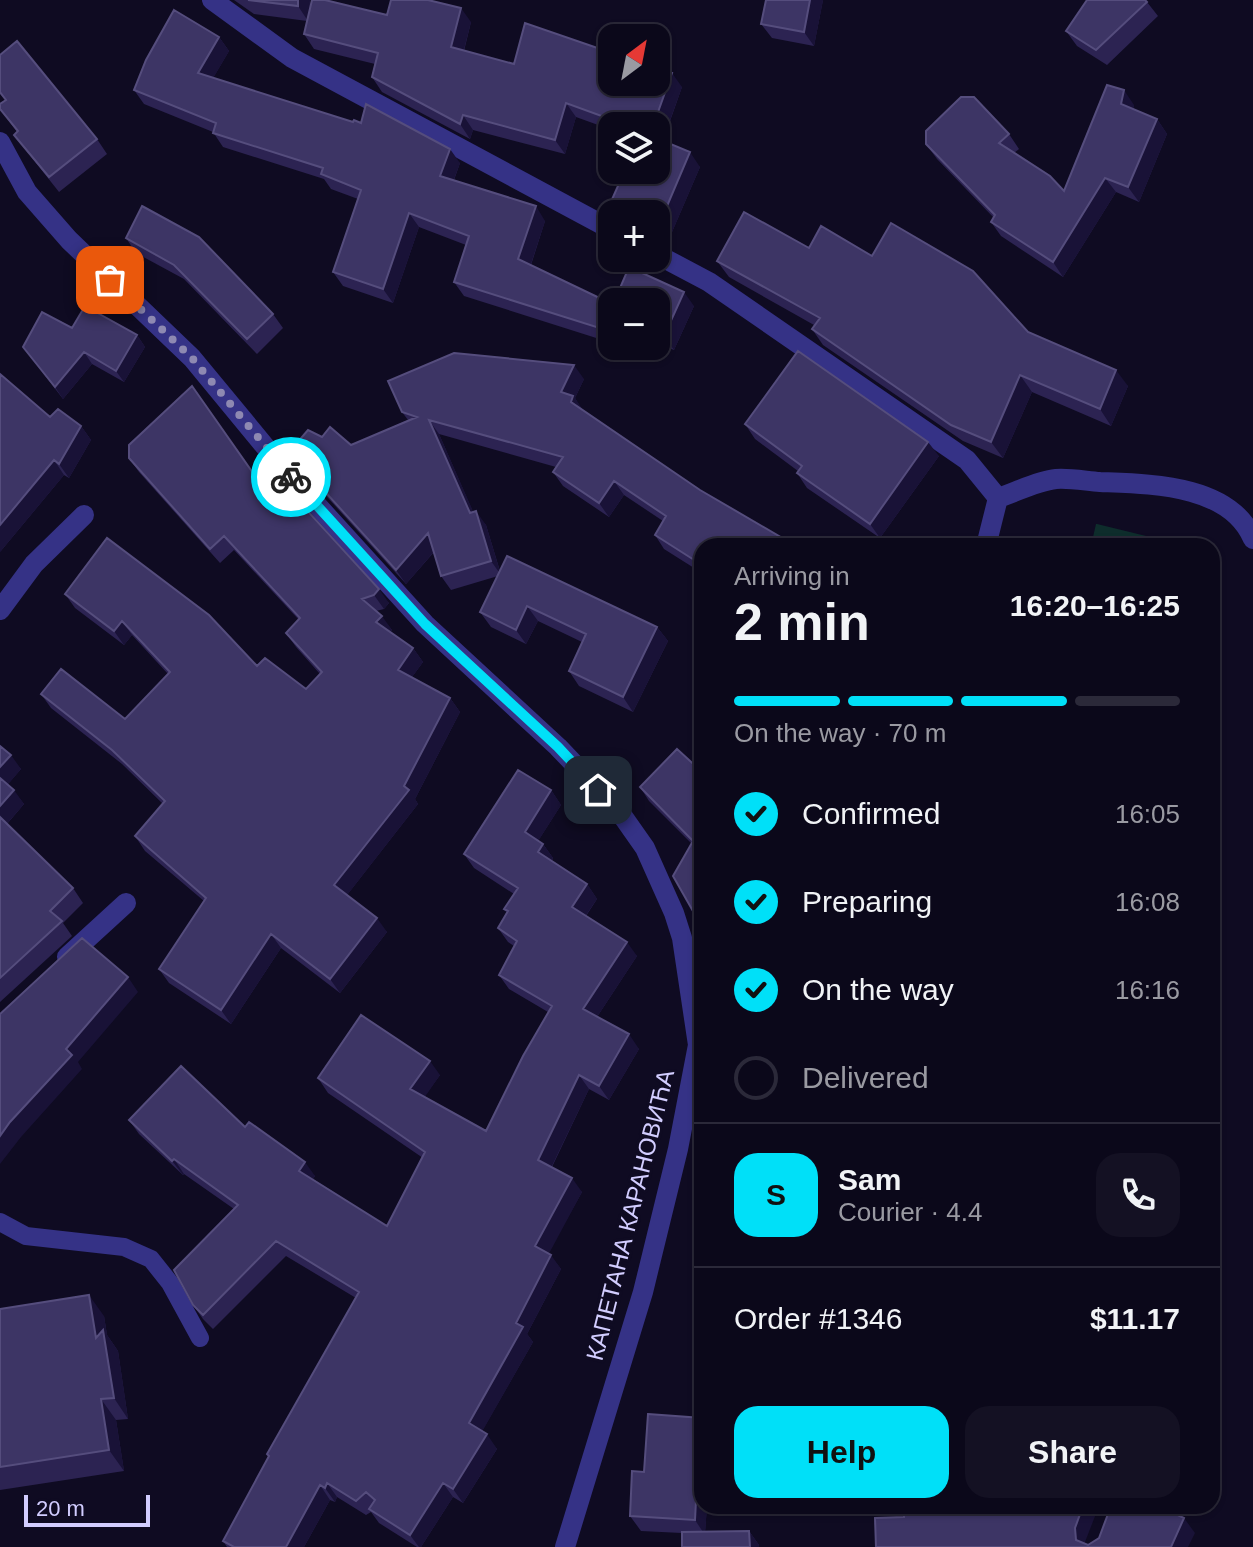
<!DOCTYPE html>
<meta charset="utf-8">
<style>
:root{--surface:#0b081a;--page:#141123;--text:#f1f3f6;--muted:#9a9aa2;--line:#2b2939;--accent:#00e0f8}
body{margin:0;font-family:Arial,sans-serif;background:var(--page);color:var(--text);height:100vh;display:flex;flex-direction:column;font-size:30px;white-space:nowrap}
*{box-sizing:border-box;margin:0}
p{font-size:26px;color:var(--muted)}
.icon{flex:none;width:44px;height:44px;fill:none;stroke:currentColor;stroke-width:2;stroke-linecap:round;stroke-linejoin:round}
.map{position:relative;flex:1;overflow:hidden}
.panel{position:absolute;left:694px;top:538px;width:526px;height:976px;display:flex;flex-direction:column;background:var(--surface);border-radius:24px;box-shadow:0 2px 6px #0004,0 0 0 2px var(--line)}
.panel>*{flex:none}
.needle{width:52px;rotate:32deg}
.controls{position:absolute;left:598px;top:24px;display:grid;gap:16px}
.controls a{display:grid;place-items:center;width:72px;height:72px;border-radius:16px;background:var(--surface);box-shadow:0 2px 6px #0004,0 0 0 2px var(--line);font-size:40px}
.scale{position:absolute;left:24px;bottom:20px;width:126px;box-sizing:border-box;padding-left:8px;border:4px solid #d2cdff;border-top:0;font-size:22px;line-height:28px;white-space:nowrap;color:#d2cdff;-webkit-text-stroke:6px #0f0b22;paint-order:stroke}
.pin{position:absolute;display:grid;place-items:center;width:68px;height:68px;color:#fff;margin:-34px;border-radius:16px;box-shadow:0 4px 12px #0006}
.courier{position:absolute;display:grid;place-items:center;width:80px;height:80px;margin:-40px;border:6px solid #00e0f8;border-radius:50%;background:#fff;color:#222;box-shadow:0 2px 10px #0007}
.headline em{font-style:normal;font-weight:600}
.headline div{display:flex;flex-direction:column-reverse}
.headline{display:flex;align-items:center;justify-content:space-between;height:136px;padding:0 40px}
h1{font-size:52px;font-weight:600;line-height:60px}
.bar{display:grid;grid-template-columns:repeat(4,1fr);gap:12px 8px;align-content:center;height:96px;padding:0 40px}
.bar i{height:10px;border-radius:6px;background:var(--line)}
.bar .selected{background:var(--accent)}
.bar p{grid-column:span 4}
.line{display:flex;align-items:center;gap:20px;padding:0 40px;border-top:2px solid var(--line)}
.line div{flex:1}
.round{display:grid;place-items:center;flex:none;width:84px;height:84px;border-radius:24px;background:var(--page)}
ol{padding:0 40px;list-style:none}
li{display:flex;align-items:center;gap:24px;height:88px}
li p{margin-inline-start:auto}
li .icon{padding:8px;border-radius:50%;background:var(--accent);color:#111;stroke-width:4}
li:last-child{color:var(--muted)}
li i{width:44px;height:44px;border:4px solid var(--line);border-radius:50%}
.action{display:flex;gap:16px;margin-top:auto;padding:16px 40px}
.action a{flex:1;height:92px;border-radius:24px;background:var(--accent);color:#111;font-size:32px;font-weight:600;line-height:92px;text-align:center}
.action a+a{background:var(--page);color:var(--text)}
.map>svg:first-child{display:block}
</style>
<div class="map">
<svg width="1253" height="1547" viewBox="0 0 1253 1547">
<rect width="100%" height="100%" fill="#0f0b22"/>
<path fill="#0e2d2c" d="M1096 524H1097L1187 546H1091Z"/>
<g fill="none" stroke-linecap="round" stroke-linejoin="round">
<path stroke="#353286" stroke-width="18" d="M0 1222 26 1236 124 1247 151 1259 170 1283 200 1338"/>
<path stroke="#353286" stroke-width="20" d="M212 0 292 58 612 230
M0 142 27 192 69 240 192 358 277 461 425 624 558 747 619 811 645 848 674 913 682 938 698 1045 678 1149 643 1292 565 1547
M656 254 709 282 967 460 998 498 986 546
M998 498C1016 492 1037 481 1056 479 1070 478 1086 481 1100 482 1150 484 1230 484 1253 539
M0 610 34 564 84 515
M67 957 126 903"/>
</g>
<path fill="#2c2352" d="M234 0H310L309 16 387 15 471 22 464 51 514 64 682 87 663 141 700 167 669 239 656 234V214H617L610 204 656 170V126H612V130L576 117 565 154 473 130 470 139 382 92 372 77 375 64 314 49 304 34 307 21 254 14Z
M823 0 814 46 772 38 761 24Z
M1147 2 1158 16 1107 65 1077 46 1066 31Z
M219 37 229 51 213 78 460 163 454 180 545 221 531 265 612 304V343L464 296 454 282 466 245 419 227 393 303 343 286 333 272 358 199 331 189 324 179 223 147 213 132 144 104 134 90Z
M0 55 97 139 107 154 59 192 25 149 14 135 17 132 0 109 5 100 0 94Z
M1134 105 1133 109 1157 119 1167 134 1139 202 1116 192 1063 277 1001 236 991 222 994 218 937 159 926 144 1009 134 1019 149 1014 153 1064 191Z
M126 238 273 314 283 328 257 354 184 279 136 253Z
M809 248 872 256 1028 332 1128 386 1111 426 1032 392 1003 458 963 441 823 345 812 329 814 325 729 277 717 261Z
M656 302 694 306 674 350 664 346 659 358 622 346H656Z
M72 328 137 335 145 347 124 382 92 364 63 399 23 347Z
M584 379 575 398 582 410 702 546V573L664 549 655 535 663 521 624 495 609 517 563 486 553 472 556 467 439 434 473 512 486 525 500 571 657 627 668 641 633 712 579 686 569 671 582 642 538 621 526 644 491 627 480 612 498 576 451 590 441 576 434 552 406 584 299 466 289 452 322 437 351 445 408 420 402 412Z
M50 417 81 426 91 440 69 478 64 475 0 552Z
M745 424 939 456 880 538 807 488 797 473 798 471 755 439Z
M129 458 260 483 389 603 384 609 376 611 392 630 390 632 413 648 423 662 412 677 450 698 460 712 415 799 418 804 347 895 387 932 340 993 281 948 231 1024 169 983 159 969 204 901 145 851 135 836 163 804 122 764 51 708 41 694 125 719 168 674 132 635 124 645 75 608 65 594 257 666 306 689 320 674 296 647 286 633 299 620 234 550 220 563 139 472Z
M0 746 21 769 8 784 24 804 7 824 73 888 83 903 63 923 72 936 0 1002Z
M701 771 702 927 692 844 649 801 640 787Z
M551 790 561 805 538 841 543 844 553 858 552 861 587 884 597 899 586 916 637 956 597 1017 639 1049 609 1100 589 1089 552 1167 582 1192 548 1253 561 1269 527 1334 533 1342 482 1431 497 1449 463 1503 453 1497 421 1547H417L379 1523 371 1512 366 1515 337 1497 335 1502 330 1500 304 1547H227L223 1541 269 1457 267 1454 356 1298 286 1256 213 1329 203 1319 193 1305 234 1209 184 1174 183 1175 139 1134 129 1120 245 1127 315 1176 313 1179 387 1226 423 1158 328 1093 318 1078 440 1075 424 1097 486 1131 548 1012 509 989 499 975 514 946 508 942 498 928 507 913 504 909 514 894 474 868 464 854Z
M0 1309 104 1316 107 1335 118 1351 128 1419 116 1420 124 1471 0 1490Z
M702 1418V1506H707L705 1532 749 1531 759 1545V1547H682V1533L641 1531 630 1516 644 1472Z"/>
<path fill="#191237" d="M298 0H310L308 21 298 6Z
M810 0H823L814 46 804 32Z
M461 8 471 22 461 61 451 47Z
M219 37 229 51 208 87 198 73Z
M672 73 682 87 660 148 656 142V126H653Z
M1124 90 1134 105 1131 119 1121 104Z
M566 103 576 117 565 154 555 140Z
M463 115 473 130 470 139 460 124Z
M1157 119 1167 134 1139 202 1128 187Z
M450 149 460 163 450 190 440 176Z
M690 152 700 167 669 239 659 225Z
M1105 178 1116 192 1063 277 1053 262Z
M536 206 545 221 528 273 518 259Z
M409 213 419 227 393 303 383 289Z
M684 292 694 306 674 350 664 336Z
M656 334 664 346 659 358 651 346H656Z
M137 335 145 347 124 382 116 371Z
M84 352 92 364 63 399 55 387Z
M574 365 584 379 575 398 583 410 581 417 561 392Z
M1116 370 1128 386 1111 426 1100 409Z
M1020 375 1032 392 1003 458 991 442Z
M429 420 439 434 480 527 470 513Z
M81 426 91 440 69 478 59 464Z
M928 442 939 456 880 538 870 524Z
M54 460 64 475 0 552V525Z
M614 481 624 495 609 517 599 503Z
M476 511 486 525 501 575 491 561Z
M428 533 438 547 406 584 396 570Z
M379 589 389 603 384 609 374 595Z
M527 606 538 621 526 644 516 630Z
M382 616 392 630 386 636 376 622Z
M122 621 132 635 124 645 114 631Z
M657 627 668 641 633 712 623 697Z
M413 648 423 662 407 684 398 670Z
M450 698 460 712 415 799 418 804 344 899 334 885 404 786Z
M11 755 21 769 5 788 0 781V767Z
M14 790 24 804 5 826 0 819V806Z
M551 790 561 805 535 846 525 832Z
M543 844 553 858 548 866 538 852Z
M587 884 597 899 582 921 572 907Z
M377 918 387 932 340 993 330 979Z
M271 934 281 948 231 1024 221 1010Z
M627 942 637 956 593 1023 583 1009Z
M128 977 138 992 78 1062 82 1069 21 1137 0 1164V1136L66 1049Z
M629 1034 639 1049 609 1100 599 1086Z
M430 1061 440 1075 420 1104 410 1089Z
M579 1075 589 1089 548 1174 538 1160Z
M174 1159 184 1174 183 1175 172 1161Z
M305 1162 315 1176 309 1185 299 1171Z
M572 1178 582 1192 545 1261 535 1246Z
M551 1255 561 1269 527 1334 533 1342 479 1437 469 1423 516 1323Z
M89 1295 104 1316 107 1335 118 1351 128 1419 114 1398 96 1338Z
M101 1399 116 1420 124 1471 109 1450Z
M487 1434 497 1449 463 1503 453 1489Z
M698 1462 702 1467V1506H707L705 1535 695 1520Z
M327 1483 337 1497 335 1502 325 1488Z
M443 1483 453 1497 421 1547H419L410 1535Z
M320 1485 330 1500 304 1547H286Z
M1083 1506H1099L1085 1542V1547L1076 1540 1075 1528Z
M1184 1518 1195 1533 1188 1547H1171Z
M749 1531 759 1545V1547H750Z"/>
<path fill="#3d3565" stroke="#554d7d" stroke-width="2" d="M248 0H298V6Z
M312 0H325L387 15 391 0H428L461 8 451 47 514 64 525 23 612 53V82H656V68L672 73 653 126H629L566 103 555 140 463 115 460 124 372 77 378 53 304 34Z
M766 0H810L804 32 761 24Z
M1087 0H1145L1147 2 1096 50 1066 31Z
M174 10 219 37 198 73 353 122 354 120 361 123 366 104 450 149 440 176 536 206 518 259 612 304V332L454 282 469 236 409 213 383 289 333 272 361 190 321 174 323 168 213 133 216 123 134 90 146 60Z
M17 41 97 139 49 177 14 135 18 131 0 109V104L6 100 0 92V55Z
M1107 85 1124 90 1121 104 1157 119 1128 187 1105 178 1053 262 991 222 995 215 926 144V131L961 97H974L1009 134 999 143 1050 176 1064 191Z
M656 138 690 152 659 225 656 223V214H634L610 204 625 170H656Z
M142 206 199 237 273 314 247 339 174 265 126 238Z
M744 212 809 248 821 226 872 256 891 223 973 271 1028 332 1116 370 1100 409 1020 375 991 442 951 425 812 329 820 318 717 261Z
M629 267 684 292 664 336 656 333V302H614Z
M85 306 137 335 116 371 84 352 55 387 23 347 42 312 72 328Z
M798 351 928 442 870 524 797 473 802 466 745 424Z
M454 353 574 365 561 392 573 396 571 402 700 490 796 546H702V565L655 535 666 516 614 481 599 503 553 472 563 457 429 420 470 513 476 511 491 561 441 576 428 533 396 570 289 452 308 430 322 437 330 427 351 445 417 417 402 412 388 381Z
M0 374 50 417 58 409 81 426 59 464 54 460 0 525Z
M192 386 260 483 271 471 379 589 374 595 362 599 382 616 376 622 413 648 398 670 450 698 404 786 409 790 334 885 377 918 330 979 271 934 221 1010 159 969 206 898 135 836 165 801 112 750 41 694 61 669 125 719 170 672 122 621 114 631 65 594 107 538 209 615 257 666 265 658 306 689 322 672 286 633 300 618 224 536 210 549 129 458V445Z
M507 556 657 627 623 697 569 671 586 634 527 606 516 630 480 612Z
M702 622V637L695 632Z
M0 746 11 755 0 767Z
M677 749 701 771 702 768V927L673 876 693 841 640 787Z
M518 770 551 790 525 832 543 844 538 852 587 884 572 907 627 942 583 1009 629 1034 599 1086 579 1075 538 1160 572 1178 535 1246 551 1255 516 1323 523 1327 469 1423 487 1434 453 1489 443 1483 410 1535 369 1509 375 1500 366 1492 356 1501 327 1483 325 1488 320 1485 286 1547H234L223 1541 269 1456 267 1454 359 1292 276 1241 203 1315 193 1305 174 1270 238 1205 174 1159 172 1161 129 1120 181 1066 245 1127 249 1122 305 1162 299 1171 387 1226 425 1152 318 1078 361 1015 430 1061 410 1089 486 1131 523 1056 552 1006 499 975 517 941 498 928 508 911 504 909 518 888 464 854Z
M0 778 14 790 0 806Z
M0 817 73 888 50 911 62 921 0 978Z
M82 938 128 977 66 1049 72 1055 10 1122 0 1136V1014Z
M89 1295 96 1338 103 1330 114 1398 101 1399 109 1450 0 1467V1309Z
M648 1414 702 1418V1462H698L695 1520 630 1516 632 1471 644 1472Z
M904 1506H1083L1075 1528 1076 1540 1088 1545 1099 1538 1111 1506H1159L1184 1518 1171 1547H876L875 1518 904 1517Z
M749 1531 750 1547H682V1532Z"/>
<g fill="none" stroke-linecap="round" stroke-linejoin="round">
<path stroke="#8e89b2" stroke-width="8" stroke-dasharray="0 14.4" d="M110 280 192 358 291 477"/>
<path stroke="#00e0f8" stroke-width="10" d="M291 477 425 624 558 747 598 790"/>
</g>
<g text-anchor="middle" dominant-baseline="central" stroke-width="6" stroke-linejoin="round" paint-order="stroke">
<g font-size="24" fill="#d2cdff" stroke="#0f0b22">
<text transform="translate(630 1215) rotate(-76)">КАПЕТАНА КАРАНОВИЋА</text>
</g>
</g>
</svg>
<div class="controls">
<a><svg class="needle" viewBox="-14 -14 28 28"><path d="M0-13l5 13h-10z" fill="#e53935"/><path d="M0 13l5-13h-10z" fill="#9a9aa2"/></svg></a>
<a><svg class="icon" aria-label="layers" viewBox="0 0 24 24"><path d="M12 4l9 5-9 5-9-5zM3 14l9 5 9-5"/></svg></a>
<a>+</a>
<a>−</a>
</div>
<div class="scale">20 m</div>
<div class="pin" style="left:110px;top:280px;background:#ea580c"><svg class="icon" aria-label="bag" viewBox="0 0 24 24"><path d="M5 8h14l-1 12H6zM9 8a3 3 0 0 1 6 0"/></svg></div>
<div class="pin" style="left:598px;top:790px;background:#1f2937"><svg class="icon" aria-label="home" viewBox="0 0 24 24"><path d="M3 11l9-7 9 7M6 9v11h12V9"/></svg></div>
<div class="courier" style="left:291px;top:477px"><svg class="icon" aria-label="bike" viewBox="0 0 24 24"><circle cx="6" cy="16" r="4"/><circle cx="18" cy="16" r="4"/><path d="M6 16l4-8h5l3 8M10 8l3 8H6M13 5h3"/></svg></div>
<section class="panel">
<div class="headline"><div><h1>2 min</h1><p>Arriving in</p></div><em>16:20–16:25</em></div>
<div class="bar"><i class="selected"></i><i class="selected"></i><i class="selected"></i><i></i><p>On the way · 70 m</p></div>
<ol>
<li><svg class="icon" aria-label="check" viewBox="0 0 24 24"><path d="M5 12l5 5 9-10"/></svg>Confirmed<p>16:05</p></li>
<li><svg class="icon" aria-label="check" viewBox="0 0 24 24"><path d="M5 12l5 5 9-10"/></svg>Preparing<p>16:08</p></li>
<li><svg class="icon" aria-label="check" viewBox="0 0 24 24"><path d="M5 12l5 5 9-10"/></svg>On the way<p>16:16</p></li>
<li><i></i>Delivered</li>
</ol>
<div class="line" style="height:144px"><b class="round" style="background:var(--accent);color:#111">S</b><div><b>Sam</b><p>Courier · 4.4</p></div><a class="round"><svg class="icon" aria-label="phone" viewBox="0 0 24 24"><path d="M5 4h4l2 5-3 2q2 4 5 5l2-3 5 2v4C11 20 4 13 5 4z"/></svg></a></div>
<div class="line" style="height:104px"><div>Order #1346</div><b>$11.17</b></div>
<div class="action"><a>Help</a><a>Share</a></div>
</section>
</div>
